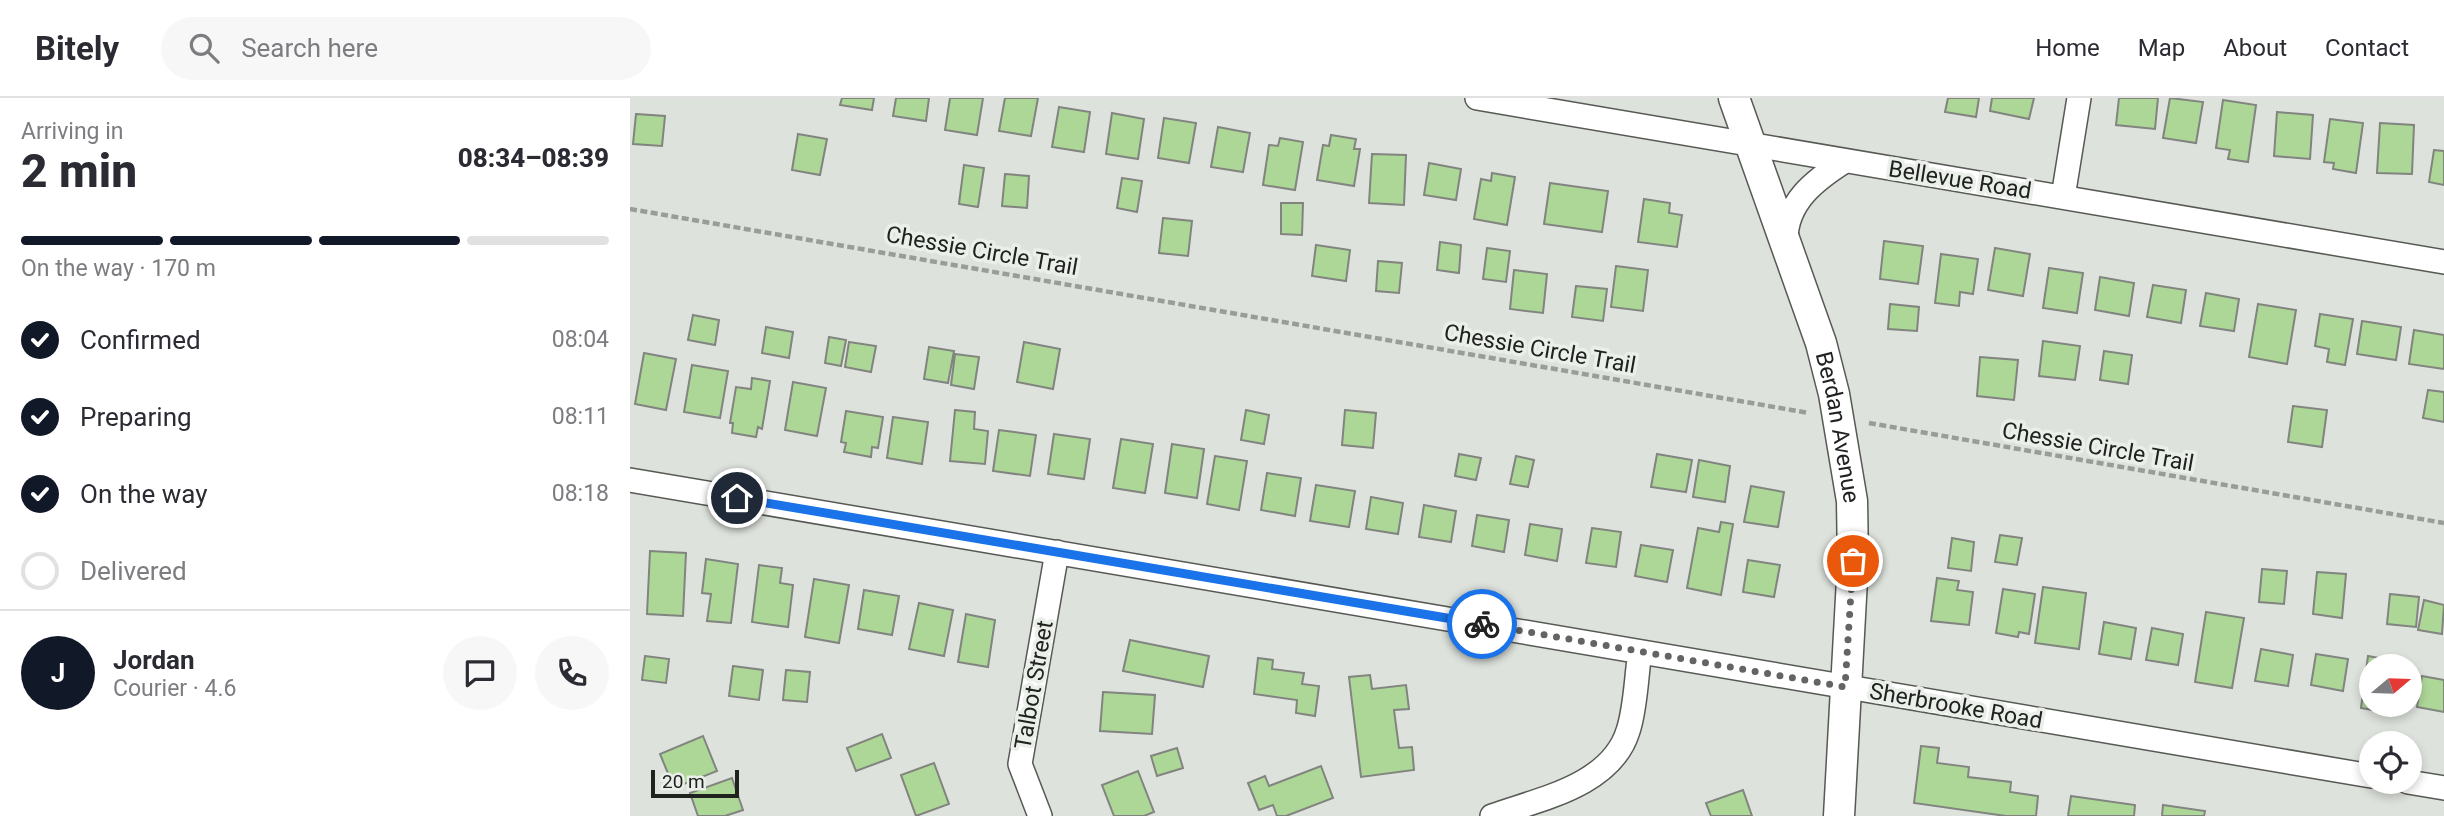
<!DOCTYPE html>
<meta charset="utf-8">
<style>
:root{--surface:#fff;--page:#f7f7f7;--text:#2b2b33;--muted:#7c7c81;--line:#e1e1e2;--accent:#111827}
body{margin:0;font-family:Roboto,sans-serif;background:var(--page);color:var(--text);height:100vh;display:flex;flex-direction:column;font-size:26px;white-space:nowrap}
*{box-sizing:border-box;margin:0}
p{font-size:23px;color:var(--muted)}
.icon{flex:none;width:38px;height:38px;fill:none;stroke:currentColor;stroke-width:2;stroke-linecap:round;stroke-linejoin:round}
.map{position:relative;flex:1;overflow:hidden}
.details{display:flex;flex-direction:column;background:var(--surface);width:630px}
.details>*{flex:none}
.needle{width:46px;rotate:71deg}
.controls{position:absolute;left:1729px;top:556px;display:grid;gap:14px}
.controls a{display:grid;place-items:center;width:63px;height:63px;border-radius:50%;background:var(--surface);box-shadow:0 4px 10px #0003;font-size:35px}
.scale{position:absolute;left:21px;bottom:18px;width:88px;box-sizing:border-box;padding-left:7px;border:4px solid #202220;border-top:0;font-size:19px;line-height:24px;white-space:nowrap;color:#202220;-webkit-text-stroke:5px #ebefea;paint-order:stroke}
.pin{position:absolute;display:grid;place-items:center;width:60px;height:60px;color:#fff;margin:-30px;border:4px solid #fff;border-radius:50%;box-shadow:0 2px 7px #0007}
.courier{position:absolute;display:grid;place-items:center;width:70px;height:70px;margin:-35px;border:5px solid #1a73e8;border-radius:50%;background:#fff;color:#222;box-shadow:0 2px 9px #0007}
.overview em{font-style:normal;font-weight:800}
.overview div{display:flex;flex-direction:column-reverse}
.overview{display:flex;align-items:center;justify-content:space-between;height:119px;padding:0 21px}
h1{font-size:46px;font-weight:800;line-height:52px}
.bar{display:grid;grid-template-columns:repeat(4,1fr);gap:10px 7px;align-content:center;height:84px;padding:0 21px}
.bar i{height:9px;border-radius:5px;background:var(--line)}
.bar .active{background:var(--accent)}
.bar p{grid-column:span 4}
.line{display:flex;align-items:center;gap:18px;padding:0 21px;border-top:2px solid var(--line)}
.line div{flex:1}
.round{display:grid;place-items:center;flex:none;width:74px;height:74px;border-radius:37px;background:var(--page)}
ol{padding:0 21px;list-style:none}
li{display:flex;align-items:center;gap:21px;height:77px}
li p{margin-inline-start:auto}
li .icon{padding:7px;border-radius:50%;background:var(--accent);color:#fff;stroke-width:4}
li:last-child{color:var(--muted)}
li i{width:38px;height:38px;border:4px solid var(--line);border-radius:50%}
header{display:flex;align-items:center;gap:42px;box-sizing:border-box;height:98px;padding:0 35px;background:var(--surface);border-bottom:2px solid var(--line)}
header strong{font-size:33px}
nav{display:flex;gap:38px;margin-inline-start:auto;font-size:24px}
.search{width:490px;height:63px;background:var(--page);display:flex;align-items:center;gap:18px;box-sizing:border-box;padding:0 24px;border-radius:38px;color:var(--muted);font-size:26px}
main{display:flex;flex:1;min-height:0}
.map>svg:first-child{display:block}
</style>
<header>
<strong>Bitely</strong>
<div class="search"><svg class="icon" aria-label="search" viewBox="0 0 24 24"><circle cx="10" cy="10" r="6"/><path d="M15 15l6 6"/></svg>Search here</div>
<nav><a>Home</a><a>Map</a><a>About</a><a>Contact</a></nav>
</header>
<main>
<section class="details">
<div class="overview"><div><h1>2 min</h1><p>Arriving in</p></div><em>08:34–08:39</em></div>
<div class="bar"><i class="active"></i><i class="active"></i><i class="active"></i><i></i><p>On the way · 170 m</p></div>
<ol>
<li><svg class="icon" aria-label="check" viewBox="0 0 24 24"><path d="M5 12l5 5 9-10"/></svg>Confirmed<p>08:04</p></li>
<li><svg class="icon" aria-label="check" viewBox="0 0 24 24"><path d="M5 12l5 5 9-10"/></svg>Preparing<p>08:11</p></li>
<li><svg class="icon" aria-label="check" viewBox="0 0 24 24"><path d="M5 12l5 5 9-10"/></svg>On the way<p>08:18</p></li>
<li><i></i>Delivered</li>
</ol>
<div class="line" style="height:126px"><b class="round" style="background:var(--accent);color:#fff">J</b><div><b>Jordan</b><p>Courier · 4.6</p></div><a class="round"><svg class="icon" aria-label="chat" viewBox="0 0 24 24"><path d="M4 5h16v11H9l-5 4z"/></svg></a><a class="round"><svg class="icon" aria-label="phone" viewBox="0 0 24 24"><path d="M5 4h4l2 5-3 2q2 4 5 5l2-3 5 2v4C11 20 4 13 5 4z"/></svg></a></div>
</section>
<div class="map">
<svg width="1814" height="718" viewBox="0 0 1814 718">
<rect width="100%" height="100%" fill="#dee2dc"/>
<path fill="#add797" stroke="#81847f" stroke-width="2" d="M212 0H244L242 12 210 7Z
M266 0H299L296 23 263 18Z
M320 0H353L347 37 315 32Z
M375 0H408L401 38 369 33Z
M1318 0H1349L1346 19 1315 14Z
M1362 0H1404L1399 21 1360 13Z
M1489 0H1528L1525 31 1486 27Z
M1540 0 1573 4 1566 45 1533 40Z
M1593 2 1626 7 1618 64 1598 61 1600 52 1586 50Z
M429 9 460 14 454 54 422 49Z
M1647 14 1683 17 1680 61 1644 58Z
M482 15 514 21 508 61 476 56Z
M6 16 35 18 32 48 3 46Z
M534 20 566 25 559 65 528 60Z
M1700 21 1733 25 1726 75 1703 71 1704 65 1694 64Z
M1750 25 1784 27 1782 76 1747 75Z
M588 29 620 35 613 74 581 69Z
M168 36 197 41 190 77 162 72Z
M701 37 726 41 724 51H730L724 88 687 82 693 47 699 48Z
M650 40 673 44 665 92 633 87 639 47 648 48Z
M1804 52 1814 53V87L1799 84Z
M742 56 776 57 774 107 739 105Z
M799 65 831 71 826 102 794 97Z
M334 67 354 70 348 109 329 106Z
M862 75 885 79 877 127 844 121 851 81 861 83Z
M375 76 399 78 397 110 372 108Z
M492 80 512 83 507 114 487 110Z
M920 85 978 93 972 134 914 126Z
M1014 101 1040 105 1039 115 1052 117 1047 149 1008 144Z
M651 105H673L672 137 651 136Z
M533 120 562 123 558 158 529 155Z
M1254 143 1293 148 1288 186 1250 181Z
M810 144 831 147 829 175 807 172Z
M686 147 720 152 716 183 682 178Z
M857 150 880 153 876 184 853 181Z
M1365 150 1400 156 1393 198 1358 192Z
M1311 156 1348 161 1343 196 1330 194 1329 208 1305 205Z
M748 163 772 165 769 195 746 193Z
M986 168 1018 172 1013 213 981 209Z
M1419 170 1453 175 1447 215 1413 210Z
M884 172 917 176 913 215 880 211Z
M1470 179 1504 185 1499 218 1465 212Z
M1523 187 1556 192 1551 225 1517 219Z
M946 188 977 191 973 223 942 219Z
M1576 195 1609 201 1604 233 1570 228Z
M1260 206 1289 209 1287 233 1258 231Z
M1628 206 1666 212 1657 266 1619 259Z
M1690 216 1723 221 1715 267 1697 264 1699 251 1685 248Z
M63 217 89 222 85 247 58 242Z
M1732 223 1771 229 1766 262 1727 256Z
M136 229 163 234 159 260 132 255Z
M1784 232 1814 237V271L1779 266Z
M199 239 216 242 211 268 195 265Z
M1413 243 1450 248 1445 282 1409 278Z
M219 244 246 248 241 274 215 269Z
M394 244 430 251 423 291 387 284Z
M299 249 324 253 318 285 294 281Z
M1474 253 1502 257 1498 286 1470 282Z
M14 255 46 261 36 312 5 306Z
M325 256 349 259 344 291 321 287Z
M1350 259 1388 262 1384 302 1347 298Z
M62 267 98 273 90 320 54 314Z
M122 280 140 283 132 331 128 329 126 339 102 335 103 325H100L106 289 121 291Z
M163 284 196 290 187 338 155 332Z
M1798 292 1814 294V324L1793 320Z
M1663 308 1697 312 1692 349 1658 344Z
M325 312 345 314 344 331 358 333 355 366 320 363Z
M616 312 639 317 634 346 611 342Z
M715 312 746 315 743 350 712 347Z
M216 313 253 319 248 350 242 349 241 359 214 354 216 345 211 344Z
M263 319 298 324 292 366 257 360Z
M369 332 406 337 400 378 363 373Z
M424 336 460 341 454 381 418 376Z
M491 341 523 346 515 395 483 390Z
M542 346 574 351 567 400 535 395Z
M829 356 851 360 846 382 825 378Z
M1027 356 1062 362 1056 394 1021 389Z
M585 358 617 363 609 412 577 406Z
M886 358 904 362 898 389 880 386Z
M1069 362 1100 368 1095 404 1063 399Z
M637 375 671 380 665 418 631 412Z
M686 387 725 393 719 429 680 423Z
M1121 388 1154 394 1148 429 1114 424Z
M741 399 773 405 768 436 736 431Z
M794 407 826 413 821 444 789 439Z
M847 417 879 422 874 454 842 448Z
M1091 424 1103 426 1091 497 1057 490 1068 430 1089 434Z
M900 426 932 431 927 463 895 457Z
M962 430 991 434 986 469 956 465Z
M1370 437 1392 440 1387 467 1365 464Z
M1322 440 1344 444 1341 473 1318 470Z
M1011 447 1043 452 1037 484 1005 478Z
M20 453 56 455 53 518 17 516Z
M76 461 108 466 101 525 77 523 81 496 72 495Z
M1118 462 1150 467 1144 499 1113 494Z
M129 467 152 470 150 485 163 487 158 529 122 524Z
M1632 471 1657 473 1654 506 1629 504Z
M1687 474 1716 476 1712 520 1683 516Z
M1307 480 1329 483 1327 492 1343 494 1339 527 1301 523Z
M184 481 219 487 209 545 175 539Z
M1413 489 1456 495 1449 551 1405 545Z
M1373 491 1405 496 1399 536 1389 534 1388 539 1366 535Z
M234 492 269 498 262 537 228 531Z
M1760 496 1789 499 1786 529 1757 526Z
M1794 502 1814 507 1812 536 1788 532Z
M289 505 323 512 314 558 279 551Z
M1576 514 1614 520 1602 590 1565 584Z
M336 516 365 522 358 569 328 564Z
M1474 524 1506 530 1501 561 1469 556Z
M1522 530 1553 536 1548 567 1516 562Z
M500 542 579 558 573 589 493 573Z
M1631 551 1663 557 1658 588 1625 583Z
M1686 556 1718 561 1713 593 1681 587Z
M15 558 39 561 36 585 12 582Z
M1738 558 1771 564 1770 569H1741V607H1761L1759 615 1731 610Z
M628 560 643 562 642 571 674 575 672 586 689 588 685 618 666 615 667 602 624 596Z
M103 568 133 572 129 602 99 598Z
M156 572 180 574 177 604 153 602Z
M740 577 742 591 776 587 779 611 764 612 769 650 782 649 784 672 731 679 719 579Z
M1792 578 1814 582V614L1787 609Z
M473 594 525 597 522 636 470 633Z
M252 636 261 660 226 673 217 650Z
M73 638 87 673 44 690 30 656Z
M1291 648 1309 650 1307 665 1339 669 1338 679 1381 684 1380 694 1408 698 1406 718H1376L1284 705Z
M547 650 553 670 527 678 521 658Z
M304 665 319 706 286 718 271 677Z
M691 668 703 700 656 718H647L643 707 629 712 618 685 635 678 639 688Z
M508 673 524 714 514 718H484L472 687Z
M102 680 113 712 95 718H68L60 695Z
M1113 692 1122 718H1081L1076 705Z
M1441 698 1505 707 1504 718H1438Z
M1533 707 1575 713 1574 718H1532Z"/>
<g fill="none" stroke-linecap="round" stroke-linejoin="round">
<g stroke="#565954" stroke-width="26">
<path id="minor" d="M847 0 1814 164
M1433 99 1449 0
M1156 142C1156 104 1185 82 1215 63
M0 382 1741 678
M1778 684 1814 690
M410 718 390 666 427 454
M862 718C909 701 981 688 998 633 1006 609 1006 579 1010 554"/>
</g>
<g stroke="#565954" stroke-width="33">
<g id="tertiary">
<path id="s1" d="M1104 0 1191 245 1204 296 1222 403 1223 463 1209 718"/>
</g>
</g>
<path stroke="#999c97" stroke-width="4.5" stroke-dasharray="7 3.5" stroke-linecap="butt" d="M0 111 1179 315
M1239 325 1814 425"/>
<use href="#minor" stroke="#fff" stroke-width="23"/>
<use href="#tertiary" stroke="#fff" stroke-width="30"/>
</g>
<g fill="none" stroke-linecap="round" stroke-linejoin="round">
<path stroke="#626562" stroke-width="7" stroke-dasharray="0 12.6" d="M852 526 1215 589 1223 463"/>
<path stroke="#1a73e8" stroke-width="9" d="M107 400 852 526"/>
</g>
<g text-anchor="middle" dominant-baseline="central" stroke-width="7" stroke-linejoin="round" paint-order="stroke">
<g font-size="23" fill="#202220" stroke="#ebefea">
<text transform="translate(1330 82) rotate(9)">Bellevue Road</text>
<text transform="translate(352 153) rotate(10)">Chessie Circle Trail</text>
<text transform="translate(910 251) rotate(10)">Chessie Circle Trail</text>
<text stroke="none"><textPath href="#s1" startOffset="346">Berdan Avenue</textPath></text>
<text transform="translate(1468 349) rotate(10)">Chessie Circle Trail</text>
<text transform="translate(404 587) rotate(-80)">Talbot Street</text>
<text transform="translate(1326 608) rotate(10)">Sherbrooke Road</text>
</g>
</g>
</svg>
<div class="controls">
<a><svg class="needle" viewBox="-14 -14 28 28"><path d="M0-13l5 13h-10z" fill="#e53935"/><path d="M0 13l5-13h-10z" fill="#7c7c81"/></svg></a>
<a><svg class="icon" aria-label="locate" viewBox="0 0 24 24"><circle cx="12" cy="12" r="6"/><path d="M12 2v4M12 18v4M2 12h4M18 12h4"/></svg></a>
</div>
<div class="scale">20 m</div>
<div class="pin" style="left:1223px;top:463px;background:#ea580c"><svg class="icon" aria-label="bag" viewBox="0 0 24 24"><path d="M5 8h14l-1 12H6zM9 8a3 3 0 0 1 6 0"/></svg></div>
<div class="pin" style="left:107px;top:400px;background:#1f2937"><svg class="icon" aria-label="home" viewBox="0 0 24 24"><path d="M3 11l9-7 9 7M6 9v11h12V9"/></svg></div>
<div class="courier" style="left:852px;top:526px"><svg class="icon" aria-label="bike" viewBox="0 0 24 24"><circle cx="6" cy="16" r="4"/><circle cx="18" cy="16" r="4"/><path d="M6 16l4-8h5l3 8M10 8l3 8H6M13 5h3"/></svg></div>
</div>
</main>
